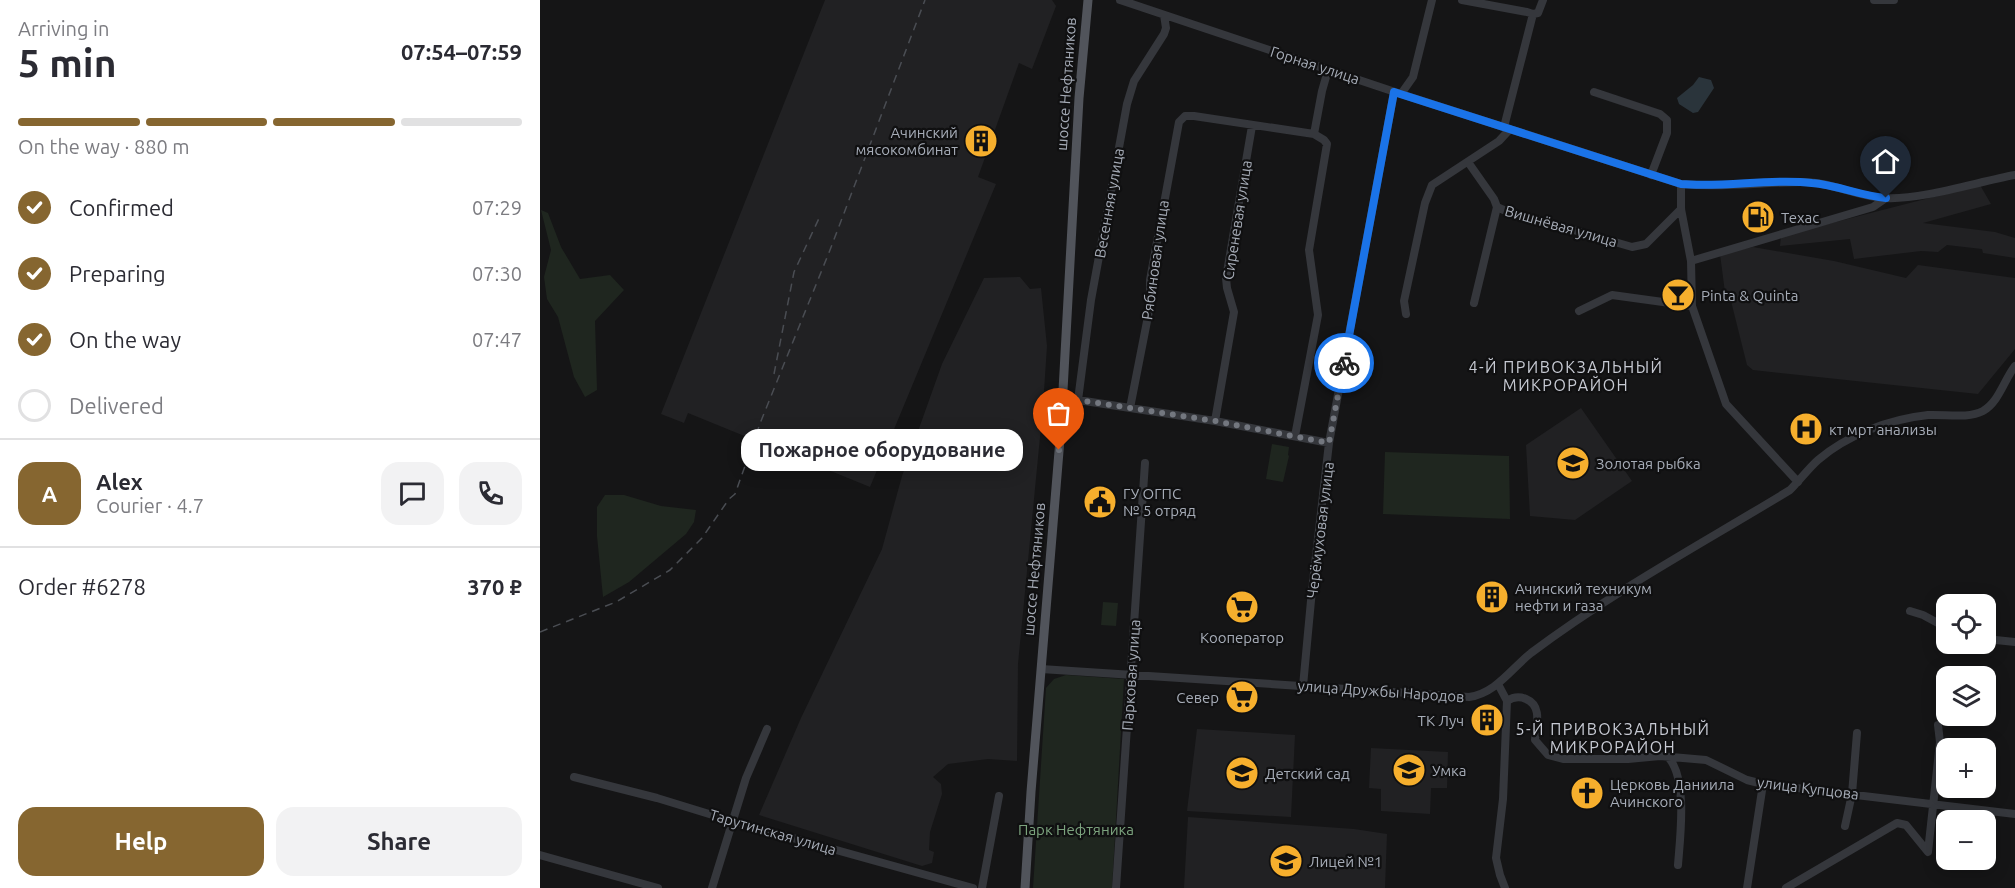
<!DOCTYPE html>
<meta charset="utf-8">
<style>
:root{--surface:#fff;--page:#f2f2f3;--text:#2b2b33;--muted:#7c7c81;--line:#e1e1e2;--accent:#866630}
body{margin:0;font-family:Ubuntu,sans-serif;background:var(--page);color:var(--text);height:100vh;display:flex;flex-direction:column;font-size:22px;white-space:nowrap}
*{box-sizing:border-box;margin:0}
p{font-size:20px;color:var(--muted)}
.icon{flex:none;width:33px;height:33px;fill:none;stroke:currentColor;stroke-width:2;stroke-linecap:round;stroke-linejoin:round}
.map{position:relative;flex:1;overflow:hidden}
.drawer{display:flex;flex-direction:column;background:var(--surface);width:540px}
.drawer>*{flex:none}
.fabs{position:absolute;left:1396px;top:594px;display:grid;gap:12px}
.fabs a{display:grid;place-items:center;width:60px;height:60px;border-radius:12px;background:var(--surface);box-shadow:0 3px 15px #0003;font-size:30px}
.pin{position:absolute;display:grid;place-items:center;width:51px;height:51px;color:#fff;margin:-62px -26px;border-radius:50% 50% 50% 0;rotate:-45deg;box-shadow:0 0 6px #0007}
.pin .icon{rotate:45deg}
.courier{position:absolute;display:grid;place-items:center;width:60px;height:60px;margin:-30px;border:4px solid #1a73e8;border-radius:50%;background:#fff;color:#222;box-shadow:0 2px 8px #0007}
.bubble{position:absolute;height:42px;border-radius:18px;background:var(--surface);box-shadow:0 3px 15px #0003;font-size:20px;font-weight:700;line-height:42px;text-align:center}
.head em{font-style:normal;font-weight:700}
.head div{display:flex;flex-direction:column-reverse}
.head{display:flex;align-items:center;justify-content:space-between;height:102px;padding:0 18px}
h1{font-size:39px;font-weight:700;line-height:45px}
.bar{display:grid;grid-template-columns:repeat(4,1fr);gap:9px 6px;align-content:center;height:72px;padding:0 18px}
.bar i{height:8px;border-radius:4px;background:var(--line)}
.bar .current{background:var(--accent)}
.bar p{grid-column:span 4}
.line{display:flex;align-items:center;gap:15px;padding:0 18px;border-top:2px solid var(--line)}
.line div{flex:1}
.round{display:grid;place-items:center;flex:none;width:63px;height:63px;border-radius:18px;background:var(--page)}
ol{padding:0 18px;list-style:none}
li{display:flex;align-items:center;gap:18px;height:66px}
li p{margin-inline-start:auto}
li .icon{padding:6px;border-radius:50%;background:var(--accent);color:#fff;stroke-width:4}
li:last-child{color:var(--muted)}
li i{width:33px;height:33px;border:3px solid var(--line);border-radius:50%}
.primary-button{display:flex;gap:12px;margin-top:auto;padding:12px 18px}
.primary-button a{flex:1;height:69px;border-radius:18px;background:var(--accent);color:#fff;font-size:24px;font-weight:700;line-height:69px;text-align:center}
.primary-button a+a{background:var(--page);color:var(--text)}
main{display:flex;flex:1;min-height:0}
.map>svg:first-child{display:block}
</style>
<main>
<section class="drawer">
<div class="head"><div><h1>5 min</h1><p>Arriving in</p></div><em>07:54–07:59</em></div>
<div class="bar"><i class="current"></i><i class="current"></i><i class="current"></i><i></i><p>On the way · 880 m</p></div>
<ol>
<li><svg class="icon" aria-label="check" viewBox="0 0 24 24"><path d="M5 12l5 5 9-10"/></svg>Confirmed<p>07:29</p></li>
<li><svg class="icon" aria-label="check" viewBox="0 0 24 24"><path d="M5 12l5 5 9-10"/></svg>Preparing<p>07:30</p></li>
<li><svg class="icon" aria-label="check" viewBox="0 0 24 24"><path d="M5 12l5 5 9-10"/></svg>On the way<p>07:47</p></li>
<li><i></i>Delivered</li>
</ol>
<div class="line" style="height:108px"><b class="round" style="background:var(--accent);color:#fff">A</b><div><b>Alex</b><p>Courier · 4.7</p></div><a class="round"><svg class="icon" aria-label="chat" viewBox="0 0 24 24"><path d="M4 5h16v11H9l-5 4z"/></svg></a><a class="round"><svg class="icon" aria-label="phone" viewBox="0 0 24 24"><path d="M5 4h4l2 5-3 2q2 4 5 5l2-3 5 2v4C11 20 4 13 5 4z"/></svg></a></div>
<div class="line" style="height:78px"><div>Order #6278</div><b>370 ₽</b></div>
<div class="primary-button"><a>Help</a><a>Share</a></div>
</section>
<div class="map">
<svg width="1475" height="888" viewBox="0 0 1475 888">
<rect width="100%" height="100%" fill="#151516"/>
<path fill="#212123" d="M285 0H512L516 6 492 69 479 63 438 177 456 184 330 487 148 413 144 423 121 414Z
M1440 185 1451 204 1383 223 1455 232 1475 238V258L1443 253 1442 249 1407 245 1398 252 1381 251 1314 259 1310 239 1240 246 1241 236Z
M1213 247 1294 261 1366 278 1378 265 1475 278V349L1438 394 1213 370 1207 365 1191 301 1186 300 1180 254Z
M480 277 490 289 501 288 507 346 503 406 478 664 477 761 448 759 408 764 393 777 401 784 402 794 390 832 389 850 394 852 392 863 382 866 219 815 261 718 342 549 362 476 402 364 444 278Z
M1041 408 1092 481 1035 520 990 516 986 445Z
M657 729 755 735 751 817 647 811Z
M831 748 908 752 907 788H891L890 814 841 811V789L829 788Z
M648 817 814 829 847 834 845 888H644Z"/>
<path fill="#1f261f" d="M1 210 8 213 21 247 40 279 70 275 84 290 55 321 57 390 45 397 34 377 18 317 7 299 4 277 11 250Z
M732 444 749 447 748 455 749 456 743 482 726 479Z
M845 452 969 456 970 519 843 514Z
M65 495H84L121 506 156 510 154 522 146 534 89 582 63 597 57 536V507Z
M563 602 578 603 576 626 561 625Z
M526 675 584 679 572 888H493L506 688 514 679Z"/>
<path fill="#2a343b" d="M1159 77 1171 80 1174 88 1158 112 1153 113 1139 104 1137 98 1153 85Z"/>
<g fill="none" stroke-linecap="round" stroke-linejoin="round">
<path stroke="#35373c" stroke-width="8" d="M580 0 861 94 1141 184C1182 188 1223 182 1264 182 1292 182 1317 197 1345 198 1382 200 1437 182 1475 175
M922 0 987 12 993 14
M1334 0H1354
M993 14 998 13 1003 0
M1054 92 1120 114 1127 120V133L1111 175
M861 94 873 77 892 0
M964 127 993 14
M774 134 782 91 788 70
M928 162 954 199 957 207 977 216 989 217 1092 247 1106 244 1141 209
M1141 184V209L1151 261 1152 306 1186 404 1258 482
M1151 261 1333 207 1346 198
M934 303 957 207
M1039 311 1072 295 1152 306
M866 314 864 301 885 203 892 185 959 141 970 129
M522 400H538L675 421 789 443
M538 400 551 300 587 104 594 81 624 34 626 28 624 15
M590 408 610 306V280L639 122 645 116H654L774 134 784 140 787 144 769 250 778 315 755 436
M675 421 694 312 687 288 686 278 712 126
M1370 611 1383 615 1407 628
M1446 639 1475 642
M501 669 929 697C956 693 971 669 991 653 1072 592 1163 543 1250 490 1260 480 1268 469 1278 460 1307 435 1350 419 1388 415 1405 414 1428 419 1443 411 1459 402 1464 380 1475 366
M958 684 967 701 963 799 956 858 960 875 965 888
M763 686 772 590 789 443 854 92
M967 701C973 697 979 696 986 699 1003 706 996 726 995 740L1008 755 1023 759H1088L1120 756 1166 760 1207 780 1223 784 1475 814
M1128 757C1148 778 1140 838 1138 865
M34 777 117 798 192 821 433 888
M1305 826 1312 794 1317 733
M0 855 118 888
M172 888 206 778 227 729
M442 888 459 796
M576 888 605 463
M1207 888 1223 784
M1246 888 1357 823 1366 825 1388 852 1400 742 1398 725"/>
<path stroke="#51545b" stroke-width="9" d="M485 888 491 792 521 427 539 98 548 0"/>
<path stroke="#4a4d53" stroke-width="1.5" stroke-dasharray="8 6" stroke-linecap="butt" d="M234 374 254 272 281 214
M0 632 76 602 130 570 162 538 189 499 195 494 221 421 290 250 385 0"/>
</g>
<g fill="none" stroke-linecap="round" stroke-linejoin="round">
<path stroke="#73777f" stroke-width="6" stroke-dasharray="0 10.8" d="M519 450 522 400H538L675 421 789 443 804 363"/>
<path stroke="#1a73e8" stroke-width="8" d="M804 363 854 92 1141 184C1185 188 1230 178 1272 183 1297 185 1321 196 1346 198"/>
</g>
<defs>
<g id="building-disc" transform="scale(1.725)"><circle r="9.5" fill="#f6af2d" stroke="#101011"/><path d="M-4-6H4V6H1V3H-1V6H-4ZM-2.5-4.3h1.7v1.8h-1.7ZM.8-4.3h1.7v1.8H.8ZM-2.5-1h1.7V.8h-1.7ZM.8-1h1.7V.8H.8Z" fill="#111"/></g>
<g id="fuel-disc" transform="scale(1.725)"><circle r="9.5" fill="#f6af2d" stroke="#101011"/><path d="M-5.5-6h7V0h2V4h1.3V-2.5L3-4.5l.8-.8L6-3V5H2.5V1h-1V6h-7ZM-4.2-4.7v3.2H.2V-4.7Z" fill="#111"/></g>
<g id="bar-disc" transform="scale(1.725)"><circle r="9.5" fill="#f6af2d" stroke="#101011"/><path d="M-6-5H6L.8 .8V4.5H3.5V6h-7V4.5H-.8V.8Z" fill="#111"/></g>
<g id="hospital-disc" transform="scale(1.725)"><circle r="9.5" fill="#f6af2d" stroke="#101011"/><path d="M-5-5h3v3.5h4V-5h3V5h-3V1.5h-4V5h-3Z" fill="#111"/></g>
<g id="school-disc" transform="scale(1.725)"><circle r="9.5" fill="#f6af2d" stroke="#101011"/><path d="M0-5L7-2L0 1L-7-2ZM-4 1L0 2.5L4 1V4Q0 6-4 4Z" fill="#111"/></g>
<g id="civic-disc" transform="scale(1.725)"><circle r="9.5" fill="#f6af2d" stroke="#101011"/><path d="M-.6-6.5H3V-4.5H.6V-3L4-1V1h2V6H-6V1h2V-1L-.6-3ZM-1.2 2.5V6h2.4V2.5Z" fill="#111"/></g>
<g id="supermarket-disc" transform="scale(1.725)"><circle r="9.5" fill="#f6af2d" stroke="#101011"/><path d="M-6-5.5h2.5l.6 2H6L4.5 2H-2.5L-4.4-4H-6ZM-1.5 3.2a1.3 1.3 0 1 0 .1 0ZM3 3.2a1.3 1.3 0 1 0 .1 0Z" fill="#111"/></g>
<g id="church-disc" transform="scale(1.725)"><circle r="9.5" fill="#f6af2d" stroke="#101011"/><path d="M-1.2-6h2.4v3.5h3.3v2.4h-3.3V6h-2.4V-.1h-3.3v-2.4h3.3Z" fill="#111"/></g>
</defs>
<g fill-rule="evenodd">
<use href="#building-disc" x="441" y="141"/>
<use href="#fuel-disc" x="1218" y="217"/>
<use href="#bar-disc" x="1138" y="295"/>
<use href="#hospital-disc" x="1266" y="429"/>
<use href="#school-disc" x="1033" y="463"/>
<use href="#civic-disc" x="560" y="502"/>
<use href="#building-disc" x="952" y="597"/>
<use href="#supermarket-disc" x="702" y="607"/>
<use href="#supermarket-disc" x="702" y="697"/>
<use href="#building-disc" x="947" y="720"/>
<use href="#school-disc" x="869" y="770"/>
<use href="#school-disc" x="702" y="773"/>
<use href="#church-disc" x="1047" y="793"/>
<use href="#school-disc" x="746" y="861"/>
</g>
<g text-anchor="middle" dominant-baseline="central" stroke-width="4.5" stroke-linejoin="round" paint-order="stroke">
<g font-size="15" fill="#a6acb7" stroke="#101011">
<text transform="translate(775 65) rotate(18)">Горная улица</text>
<text transform="translate(526 84) rotate(-86)">шоссе Нефтяников</text>
<text transform="translate(569 203) rotate(-80)">Весенняя улица</text>
<text transform="translate(697 220) rotate(-81)">Сиреневая улица</text>
<text transform="translate(1021 226) rotate(16)">Вишнёвая улица</text>
<text transform="translate(615 260) rotate(-82)">Рябиновая улица</text>
<text transform="translate(780 530) rotate(-83)">Черёмуховая улица</text>
<text transform="translate(494 569) rotate(-85)">шоссе Нефтяников</text>
<text transform="translate(591 675) rotate(-86)">Парковая улица</text>
<text transform="translate(841 691) rotate(4)">улица Дружбы Народов</text>
<text transform="translate(1268 788) rotate(7)">улица Купцова</text>
<text transform="translate(233 832) rotate(16)">Тарутинская улица</text>
</g>
<g font-size="15" fill="#a6acb7" stroke="#101011" text-anchor="start">
<text x="418" y="132" text-anchor="end">Ачинский<tspan x="418" dy="17">мясокомбинат</tspan></text>
<text x="1241" y="217">Техас</text>
<text x="1161" y="295">Pinta &amp; Quinta</text>
<text x="1289" y="429">кт мрт анализы</text>
<text x="1056" y="463">Золотая рыбка</text>
<text x="583" y="493">ГУ ОГПС<tspan x="583" dy="17">№ 5 отряд</tspan></text>
<text x="975" y="588">Ачинский техникум<tspan x="975" dy="17">нефти и газа</tspan></text>
<text x="702" y="637" text-anchor="middle">Кооператор</text>
<text x="679" y="697" text-anchor="end">Север</text>
<text x="924" y="720" text-anchor="end">ТК Луч</text>
<text x="892" y="770">Умка</text>
<text x="725" y="773">Детский сад</text>
<text x="1070" y="784">Церковь Даниила<tspan x="1070" dy="17">Ачинского</tspan></text>
<text x="769" y="861">Лицей №1</text>
</g>
<g font-size="15" fill="#7ca37e" stroke="#101011">
<text x="536" y="829">Парк Нефтяника</text>
</g>
<g font-size="16" letter-spacing="1.5" fill="#c7cad3" stroke="#101011">
<text x="1026" y="367">4-Й ПРИВОКЗАЛЬНЫЙ<tspan x="1026" dy="18">МИКРОРАЙОН</tspan></text>
<text x="1073" y="729">5-Й ПРИВОКЗАЛЬНЫЙ<tspan x="1073" dy="18">МИКРОРАЙОН</tspan></text>
</g>
</g>
</svg>
<div class="fabs">
<a><svg class="icon" aria-label="locate" viewBox="0 0 24 24"><circle cx="12" cy="12" r="6"/><path d="M12 2v4M12 18v4M2 12h4M18 12h4"/></svg></a>
<a><svg class="icon" aria-label="layers" viewBox="0 0 24 24"><path d="M12 4l9 5-9 5-9-5zM3 14l9 5 9-5"/></svg></a>
<a>+</a>
<a>−</a>
</div>
<div class="pin" style="left:519px;top:450px;background:#ea580c"><svg class="icon" aria-label="bag" viewBox="0 0 24 24"><path d="M5 8h14l-1 12H6zM9 8a3 3 0 0 1 6 0"/></svg></div>
<div class="pin" style="left:1346px;top:198px;background:#1f2937"><svg class="icon" aria-label="home" viewBox="0 0 24 24"><path d="M3 11l9-7 9 7M6 9v11h12V9"/></svg></div>
<div class="courier" style="left:804px;top:363px"><svg class="icon" aria-label="bike" viewBox="0 0 24 24"><circle cx="6" cy="16" r="4"/><circle cx="18" cy="16" r="4"/><path d="M6 16l4-8h5l3 8M10 8l3 8H6M13 5h3"/></svg></div>
<div class="bubble" style="left:201px;top:429px;width:282px">Пожарное оборудование</div>
</div>
</main>
